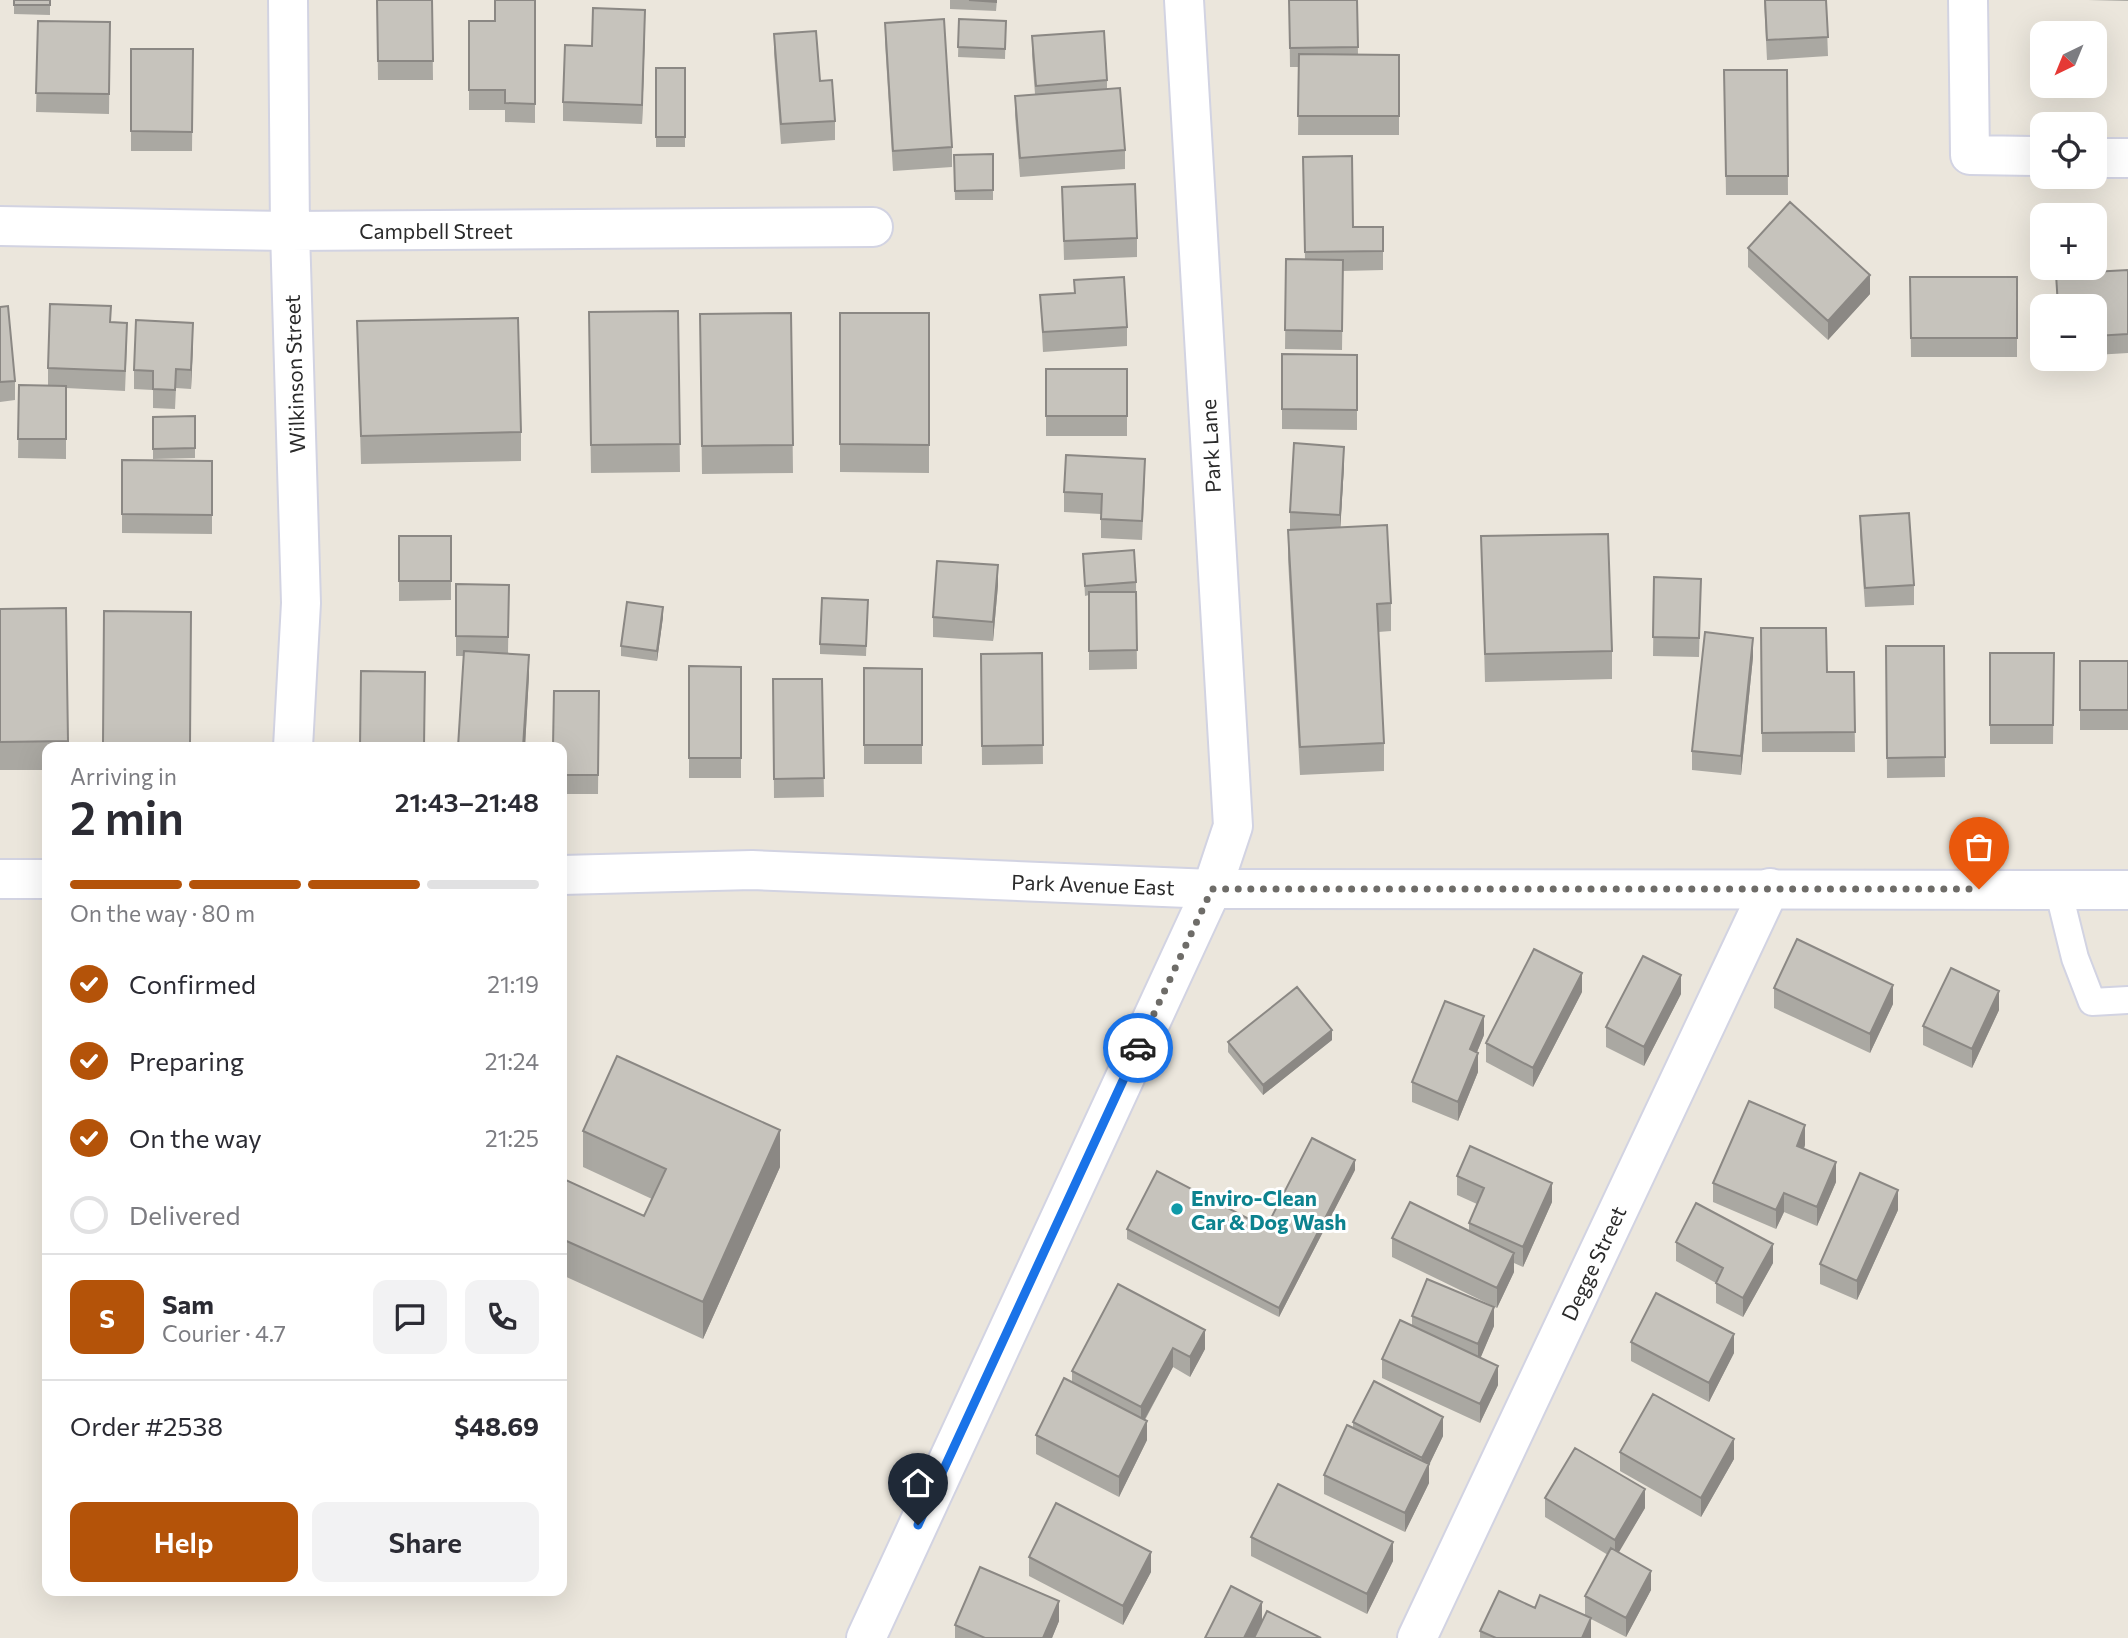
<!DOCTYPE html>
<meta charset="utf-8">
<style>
:root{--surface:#fff;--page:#f2f2f3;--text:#2b2b33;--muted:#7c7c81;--line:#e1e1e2;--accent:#b45309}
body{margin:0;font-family:Commissioner,sans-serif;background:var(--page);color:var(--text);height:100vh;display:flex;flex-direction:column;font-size:26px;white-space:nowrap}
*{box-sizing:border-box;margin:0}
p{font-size:23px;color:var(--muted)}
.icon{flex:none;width:38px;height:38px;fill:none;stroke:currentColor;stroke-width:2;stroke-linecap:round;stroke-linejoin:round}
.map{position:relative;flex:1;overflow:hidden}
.details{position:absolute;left:42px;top:742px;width:525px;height:854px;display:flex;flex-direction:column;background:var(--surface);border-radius:14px;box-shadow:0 7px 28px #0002}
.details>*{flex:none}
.needle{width:46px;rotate:223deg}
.buttons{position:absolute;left:2030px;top:21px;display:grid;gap:14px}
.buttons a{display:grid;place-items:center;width:77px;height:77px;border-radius:14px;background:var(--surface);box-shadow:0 7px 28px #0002;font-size:35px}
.pin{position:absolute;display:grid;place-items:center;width:60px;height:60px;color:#fff;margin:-72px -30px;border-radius:50% 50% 50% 0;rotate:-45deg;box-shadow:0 0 7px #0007}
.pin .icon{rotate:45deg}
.courier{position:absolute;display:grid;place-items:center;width:70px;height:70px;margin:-35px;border:5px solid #1a73e8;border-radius:50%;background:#fff;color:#222;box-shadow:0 2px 9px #0007}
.summary em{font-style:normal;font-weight:600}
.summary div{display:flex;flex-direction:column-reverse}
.summary{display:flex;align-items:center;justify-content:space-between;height:119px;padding:0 28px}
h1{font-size:46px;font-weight:600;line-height:52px}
.bar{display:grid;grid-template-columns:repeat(4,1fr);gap:10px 7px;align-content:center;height:84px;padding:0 28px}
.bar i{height:9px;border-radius:5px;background:var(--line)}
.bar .on{background:var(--accent)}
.bar p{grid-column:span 4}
.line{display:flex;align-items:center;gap:18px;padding:0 28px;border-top:2px solid var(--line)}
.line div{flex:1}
.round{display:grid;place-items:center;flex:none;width:74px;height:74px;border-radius:14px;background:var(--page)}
ol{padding:0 28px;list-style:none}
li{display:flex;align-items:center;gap:21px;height:77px}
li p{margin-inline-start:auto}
li .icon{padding:7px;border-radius:50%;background:var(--accent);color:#fff;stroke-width:4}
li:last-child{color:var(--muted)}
li i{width:38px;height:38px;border:4px solid var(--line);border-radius:50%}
.button{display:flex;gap:14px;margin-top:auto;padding:14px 28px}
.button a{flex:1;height:80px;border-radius:14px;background:var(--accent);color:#fff;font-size:28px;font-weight:600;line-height:80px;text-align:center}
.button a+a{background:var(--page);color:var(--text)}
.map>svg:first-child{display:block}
</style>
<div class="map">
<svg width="2128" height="1638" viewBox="0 0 2128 1638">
<rect width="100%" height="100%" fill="#ebe6dc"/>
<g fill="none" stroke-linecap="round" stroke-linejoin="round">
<g stroke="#d2d3e2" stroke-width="30">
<path id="lane" d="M2058 889 2075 958 2092 1002 2128 1000"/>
</g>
<g stroke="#d2d3e2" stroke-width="42">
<path id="street" d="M288 0 290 231 301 603 293 747
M1968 0 1970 155 2042 156
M2095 158H2128
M0 226 290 231 873 227
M866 1638 1212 889
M1417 1638 1770 888"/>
</g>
<g stroke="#d2d3e2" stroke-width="42">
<path id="secondary" d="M1184 0 1233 826 1212 889
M562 875 752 870 1212 889 2128 890
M0 879H47"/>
</g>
<use href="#lane" stroke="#fff" stroke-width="26"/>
<use href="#street" stroke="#fff" stroke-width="38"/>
<use href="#secondary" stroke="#fff" stroke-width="38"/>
</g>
<path fill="#aaa8a2" d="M14 0H50V15L14 14Z
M377 0H432L433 80H378Z
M535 0V123L505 122V110H469V21H495Z
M950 0H997L996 11 950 9Z
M1289 0H1357L1358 55H1399V135H1298L1299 67H1290Z
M1764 0H1826L1828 56 1767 60Z
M2088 0H2128V1Z
M959 19 1006 21 1005 59 958 57Z
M38 21 110 22 109 114 36 112Z
M885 23 952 147V167L893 171 885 42Z
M645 29 642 124 563 121V102L592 46Z
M774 34 820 81 835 121V140L781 144 774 53Z
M1032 36 1107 80V89L1125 150V169L1020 177 1015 115V96L1035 94 1032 55Z
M131 49H193L192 151H131Z
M656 68H685V147H656Z
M1724 70H1787L1788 195H1726Z
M993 154V200H955L954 155Z
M1303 157 1353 227H1383V270L1343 271 1342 350 1285 349 1286 259H1305Z
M1062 187 1137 238V257L1064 260Z
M1748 248 1870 294 1828 340 1748 267Z
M2128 270V353L2095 355V306H2057L2056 274Z
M1910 277H2017V357H1911Z
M1074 280 1127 327V346L1043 352 1040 295 1074 293Z
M0 307 15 381V400L0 402Z
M678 311 680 472 591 473 589 340Z
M791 313 793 473 702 474 700 314Z
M840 313H929V473L840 472Z
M357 321 521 432V461L361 464Z
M127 342 125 391 66 388V459L18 458 19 385H48V368Z
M193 342 191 389 176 388 175 409 153 408V390L134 389V370Z
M1282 354 1357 355V430L1282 429Z
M1046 369H1127V436H1046Z
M195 416V458L153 459V417Z
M122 460 212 461V534L122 533Z
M1344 466 1340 528 1391 603V631L1378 632 1384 743V771L1300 775 1288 559V530H1290V512Z
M1145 478 1142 540 1101 538V514L1064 512V492Z
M1860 516 1914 585V605L1865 607 1860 535Z
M399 536H451V600L399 601Z
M1481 536 1612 651V679L1485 682Z
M1083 554 1136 582 1137 669 1089 670V595L1085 596Z
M1654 577 1701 579 1699 657 1653 656Z
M456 584 509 585 508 654 529 675 525 747H458L464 656H456Z
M998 585 993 641 933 637V617Z
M868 600 866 656 820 654V644Z
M66 608 68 747H47V770H0V609Z
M104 611 191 612 190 747H103Z
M663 617 657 661 621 656V646Z
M1761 628 1827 672H1854L1855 752H1762Z
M1886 646H1944L1945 777 1887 778Z
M1042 653 1043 764 982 765 981 654Z
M1990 653H2054L2053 744H1990Z
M1753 657 1741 775 1692 770V751Z
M2080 661H2128V730H2080Z
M689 666 741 667V778H689Z
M864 668 922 669V764H864Z
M773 679H822L824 797 774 798Z
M599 691 598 794H562V747Z
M1774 988 1893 1004 1870 1053 1774 1008Z
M1582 992 1533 1087 1486 1062V1043Z
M1681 994 1644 1066 1606 1047V1027Z
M1999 1010 1972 1068 1923 1045V1026Z
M1484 1035 1477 1052 1478 1072 1458 1121 1412 1102V1082Z
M1332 1040 1263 1095 1228 1052V1042Z
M583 1131 780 1167 703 1339 562 1275V1191L644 1216 652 1199 583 1167Z
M1805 1145 1804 1149 1836 1182 1817 1226 1784 1212 1776 1229 1713 1202V1183Z
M1355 1170 1279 1317 1127 1239V1229L1266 1228Z
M1457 1176 1552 1202 1523 1267 1514 1263V1272L1497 1308 1392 1257V1238L1469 1231V1223L1477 1204 1457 1195Z
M1898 1210 1857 1300 1820 1284V1264Z
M1676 1242 1773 1263 1743 1317 1716 1303V1283L1676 1261Z
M1118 1284 1205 1349 1190 1377 1173 1367 1145 1420 1147 1440 1119 1497 1036 1454V1435L1072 1383V1371Z
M1412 1316 1494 1326 1480 1358 1498 1385 1480 1423 1382 1378V1359L1412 1326Z
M1631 1342 1734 1353 1709 1402 1631 1361Z
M1353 1422 1443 1436 1429 1465V1483L1405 1532 1324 1494V1475L1353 1428Z
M1620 1452 1734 1459 1701 1517 1620 1471Z
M1545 1498 1645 1508 1618 1552 1651 1590 1626 1637 1591 1619V1638H1480V1631L1535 1608 1585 1615V1596L1608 1555 1545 1517Z
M1251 1537 1393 1561 1367 1614 1251 1556Z
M1029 1557 1151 1572 1123 1625 1029 1576Z
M1059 1621 1052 1638H955V1625Z"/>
<path fill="#8b8884" d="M645 10V29L642 124V105Z
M1870 275V294L1828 340V321Z
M193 323V342L191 389V370Z
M1344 447V466L1340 534V515Z
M998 565V585L993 641V622Z
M663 607V617L657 661V651Z
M1753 638V657L1741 775V756Z
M529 655V675L525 747H523Z
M1582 973V992L1533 1087V1068Z
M1681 975V994L1644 1066V1047Z
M1893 985V1004L1870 1053V1034Z
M1999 991V1010L1972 1068V1049Z
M1484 1016V1035L1470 1069V1049Z
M1332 1030V1040L1263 1095V1085Z
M1478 1053V1072L1458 1121V1102Z
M1805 1125V1145L1797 1165V1146Z
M780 1130V1167L703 1339V1302Z
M1355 1160V1170L1279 1317V1308Z
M1836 1162V1182L1817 1226V1207Z
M1552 1183V1202L1523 1267V1247Z
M1898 1190V1210L1857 1300V1281Z
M1784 1193V1212L1776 1229V1210Z
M1773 1244V1263L1743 1317V1298Z
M1514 1253V1272L1497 1308V1288Z
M1494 1307V1326L1478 1364V1344Z
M1205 1330V1349L1190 1377V1357Z
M1734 1334V1353L1709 1402V1383Z
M1173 1348V1367L1141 1426V1407Z
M1498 1366V1385L1480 1423V1404Z
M1443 1417V1436L1429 1465V1483L1405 1532V1513L1422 1477V1458Z
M1147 1421V1440L1119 1497V1477Z
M1734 1439V1459L1701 1517V1498Z
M1645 1489V1508L1615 1559V1540Z
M1393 1542V1561L1367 1614V1594Z
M1151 1552V1572L1123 1625V1606Z
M1651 1571V1590L1626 1637V1618Z
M1059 1601V1621L1052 1638H1043Z
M1262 1602V1621L1254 1638H1244Z
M1591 1618V1638H1582Z"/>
<path fill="#c6c3bc" stroke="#8b8884" stroke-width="2" d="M14 0H50V5H14Z
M377 0H432L433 61H378Z
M495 0H535V104L505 103V90H469V21H495Z
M969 0H996V2Z
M1289 0H1357L1358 47 1290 48Z
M1765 0H1826L1828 37 1767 40Z
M593 8 645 10 642 105 563 102 565 45 592 46Z
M944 19 952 147 893 151 885 23Z
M959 19 1006 21 1005 49 958 47Z
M38 21 110 22 109 94 36 93Z
M816 31 820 81 832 80 835 121 781 124 774 34Z
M1104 31 1107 80 1036 86 1032 36Z
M131 49H193L192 132 131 131Z
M1299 54 1399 55V116H1298Z
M656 68H685V137H656Z
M1724 70H1787L1788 176H1726Z
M1120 88 1125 150 1020 158 1015 96Z
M993 154V190L955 191 954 155Z
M1352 156 1353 227H1383V251L1305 252 1303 157Z
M1135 184 1137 238 1064 241 1062 187Z
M1790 202 1870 275 1828 321 1748 248Z
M1286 259 1343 260 1342 331 1285 330Z
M2128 270V334L2095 336V306H2058L2056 274Z
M1124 277 1127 327 1043 332 1040 295 1075 293 1074 280Z
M1910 277H2017V338H1911Z
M50 304 111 306 110 322 127 323 125 371 48 368Z
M8 306 15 381 0 382V307Z
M678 311 680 444 591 445 589 312Z
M791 313 793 445 702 446 700 314Z
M840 313H929V445L840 444Z
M518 318 521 432 361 436 357 321Z
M136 320 193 323 191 370 176 369 175 390 153 389V371L134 370Z
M1282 354 1357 355V410L1282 409Z
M1046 369H1127V416H1046Z
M19 385 66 386V439H18Z
M195 416V448L153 449V417Z
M1294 443 1344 447 1340 515 1290 512Z
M1066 455 1145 459 1142 521 1101 519 1102 494 1064 492Z
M122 460 212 461V515L122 514Z
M1909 513 1914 585 1865 588 1860 516Z
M1387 525 1391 603 1377 604 1384 743 1300 747 1288 530Z
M1608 534 1612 651 1485 654 1481 536Z
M399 536H451V581H399Z
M1134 550 1136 582 1085 586 1083 554Z
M937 561 998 565 993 622 933 617Z
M1654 577 1701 579 1699 638 1653 637Z
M456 584 509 585 508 637 456 636Z
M1089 592H1136L1137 650 1089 651Z
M822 598 868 600 866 646 820 644Z
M627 602 663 607 657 651 621 646Z
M66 608 68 741 0 742V609Z
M104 611 191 612 190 744 103 743Z
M1761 628H1826L1827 672H1854L1855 732 1762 733Z
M1705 632 1753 638 1741 756 1692 751Z
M1886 646H1944L1945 757 1887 758Z
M464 651 529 655 523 747H458Z
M1042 653 1043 745 982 746 981 654Z
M1990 653H2054L2053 725H1990Z
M2080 661H2128V710H2080Z
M689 666 741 667V758H689Z
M864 668 922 669V745H864Z
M361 671 425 672 424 747H360Z
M773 679H822L824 778 774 779Z
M554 691H599L598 775H562V747H553Z
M1797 939 1893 985 1870 1034 1774 988Z
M1534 949 1582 973 1533 1068 1486 1043Z
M1643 956 1681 975 1644 1047 1606 1027Z
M1951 968 1999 991 1972 1049 1923 1026Z
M1297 987 1332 1030 1263 1085 1228 1042Z
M1445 1001 1484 1016 1470 1049 1478 1053 1458 1102 1412 1082Z
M617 1056 780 1130 703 1302 562 1239V1191L566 1180 644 1216 666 1169 583 1131Z
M1749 1101 1805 1125 1797 1146 1836 1162 1817 1207 1784 1193 1776 1210 1713 1183Z
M1312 1138 1355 1160 1279 1308 1127 1229 1157 1171 1266 1228Z
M1470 1146 1552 1183 1523 1247 1469 1223 1484 1188 1457 1176Z
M1860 1173 1898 1190 1857 1281 1820 1264Z
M1410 1202 1514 1253 1497 1288 1392 1238Z
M1696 1203 1773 1244 1743 1298 1716 1283 1723 1268 1676 1242Z
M1427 1279 1494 1307 1478 1344 1412 1316Z
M1118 1284 1205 1330 1190 1357 1173 1348 1141 1407 1072 1371Z
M1656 1293 1734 1334 1709 1383 1631 1342Z
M1400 1320 1498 1366 1480 1404 1382 1359Z
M1064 1378 1147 1421 1119 1477 1036 1435Z
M1374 1381 1443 1417 1422 1458 1353 1422Z
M1653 1394 1734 1439 1701 1498 1620 1452Z
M1347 1425 1429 1464 1405 1513 1324 1475Z
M1575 1448 1645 1489 1615 1540 1545 1498Z
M1278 1484 1393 1542 1367 1594 1251 1537Z
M1056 1503 1151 1552 1123 1606 1029 1557Z
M1611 1548 1651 1571 1626 1618 1585 1596Z
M980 1567 1059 1601 1043 1638H985L955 1625Z
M1231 1586 1262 1602 1244 1638H1205Z
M1499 1591 1535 1608 1540 1595 1591 1618 1582 1638H1496L1480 1631Z
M1267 1611 1321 1638H1254Z"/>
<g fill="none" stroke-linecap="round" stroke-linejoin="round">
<path stroke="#6e6c68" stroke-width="7" stroke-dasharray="0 12.6" d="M1138 1048 1212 889H1979"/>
<path stroke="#1a73e8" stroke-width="9" d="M918 1525 1138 1048"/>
</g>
<circle fill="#0f9aa8" stroke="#fff" stroke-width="2.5" cx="1177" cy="1209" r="7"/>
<g text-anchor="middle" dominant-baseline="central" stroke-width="6" stroke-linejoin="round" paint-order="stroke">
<g font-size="21" fill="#2a2a2a" stroke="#fff">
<text x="436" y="230">Campbell Street</text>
<text transform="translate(294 374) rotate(-92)">Wilkinson Street</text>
<text transform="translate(1210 446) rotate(-93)">Park Lane</text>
<text transform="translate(1093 884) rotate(2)">Park Avenue East</text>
<text transform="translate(1593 1263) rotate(-65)">Degge Street</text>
</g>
<g font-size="21" font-weight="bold" fill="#0d838f" stroke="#fff" text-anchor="start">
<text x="1191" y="1197">Enviro-Clean<tspan x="1191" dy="24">Car &amp; Dog Wash</tspan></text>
</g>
</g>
</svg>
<div class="buttons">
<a><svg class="needle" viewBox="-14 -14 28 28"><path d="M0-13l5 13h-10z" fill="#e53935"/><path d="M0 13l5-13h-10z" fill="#7c7c81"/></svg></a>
<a><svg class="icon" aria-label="locate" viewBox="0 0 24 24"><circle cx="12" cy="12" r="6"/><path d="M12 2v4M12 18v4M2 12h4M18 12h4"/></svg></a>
<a>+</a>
<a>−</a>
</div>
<div class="pin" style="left:1979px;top:889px;background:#ea580c"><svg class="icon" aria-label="bag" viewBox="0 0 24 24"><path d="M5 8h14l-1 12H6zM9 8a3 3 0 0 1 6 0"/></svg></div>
<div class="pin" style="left:918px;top:1525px;background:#1f2937"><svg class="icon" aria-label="home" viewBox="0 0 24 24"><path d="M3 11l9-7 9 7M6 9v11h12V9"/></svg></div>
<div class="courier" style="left:1138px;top:1048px"><svg class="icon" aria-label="car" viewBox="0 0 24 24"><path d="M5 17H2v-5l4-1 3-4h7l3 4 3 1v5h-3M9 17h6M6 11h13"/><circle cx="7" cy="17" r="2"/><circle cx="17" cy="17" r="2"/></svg></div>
<section class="details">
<div class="summary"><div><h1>2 min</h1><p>Arriving in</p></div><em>21:43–21:48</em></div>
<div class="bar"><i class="on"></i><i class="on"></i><i class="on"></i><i></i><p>On the way · 80 m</p></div>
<ol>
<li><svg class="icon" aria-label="check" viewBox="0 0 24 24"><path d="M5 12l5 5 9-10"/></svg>Confirmed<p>21:19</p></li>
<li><svg class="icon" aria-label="check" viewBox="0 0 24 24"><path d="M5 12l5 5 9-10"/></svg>Preparing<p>21:24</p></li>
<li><svg class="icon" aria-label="check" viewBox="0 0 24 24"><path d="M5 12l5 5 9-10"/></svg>On the way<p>21:25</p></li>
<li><i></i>Delivered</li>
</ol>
<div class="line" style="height:126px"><b class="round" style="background:var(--accent);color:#fff">S</b><div><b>Sam</b><p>Courier · 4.7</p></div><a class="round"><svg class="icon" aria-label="chat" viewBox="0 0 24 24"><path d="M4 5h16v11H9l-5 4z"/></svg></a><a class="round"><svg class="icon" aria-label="phone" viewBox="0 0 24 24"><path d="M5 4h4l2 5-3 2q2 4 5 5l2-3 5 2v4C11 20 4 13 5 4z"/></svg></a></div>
<div class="line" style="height:91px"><div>Order #2538</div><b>$48.69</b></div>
<div class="button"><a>Help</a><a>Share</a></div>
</section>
</div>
